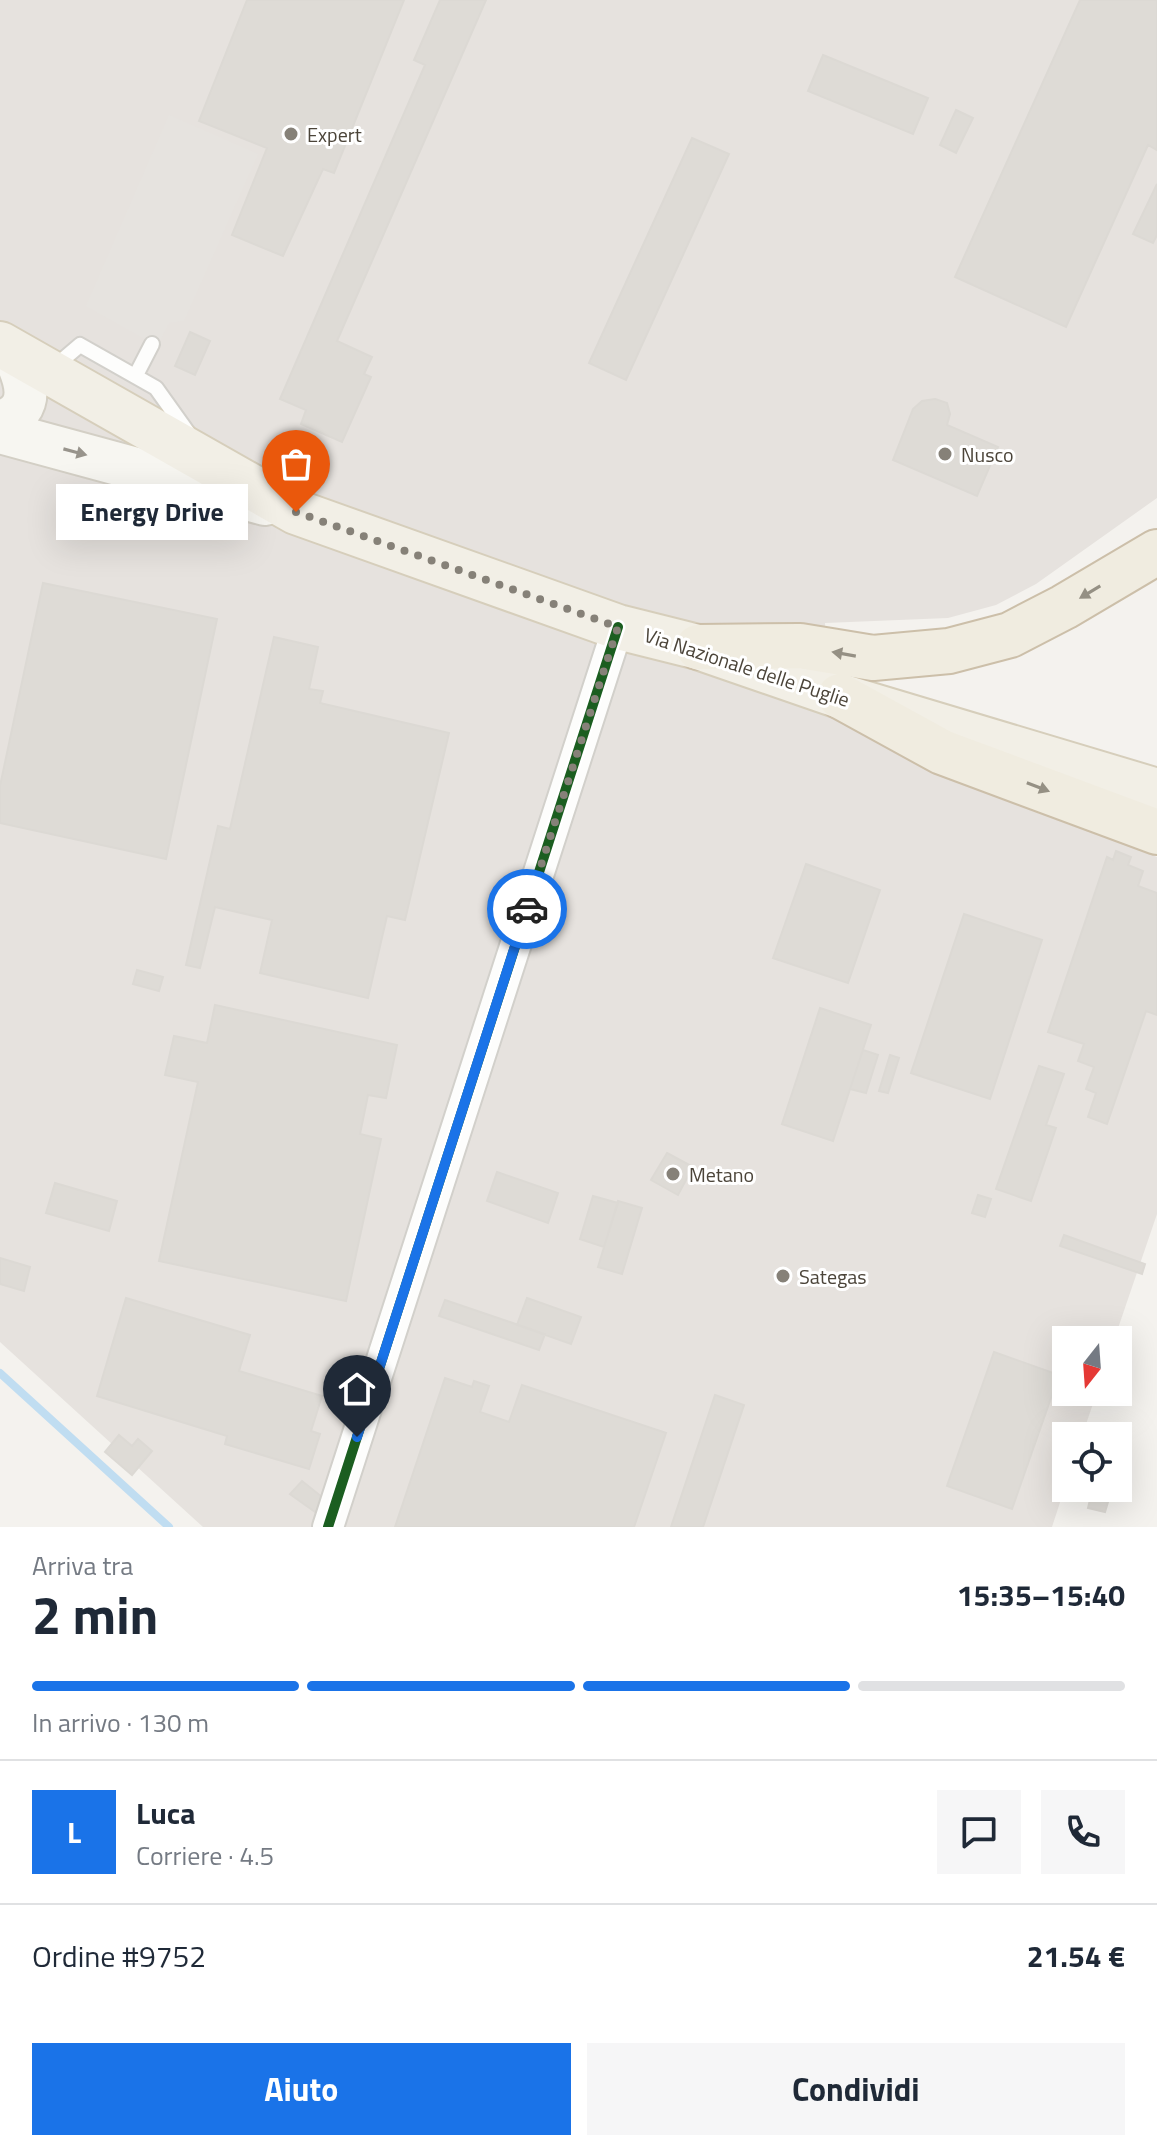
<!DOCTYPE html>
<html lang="it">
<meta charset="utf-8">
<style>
:root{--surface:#fff;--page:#f6f6f7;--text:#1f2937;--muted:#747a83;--line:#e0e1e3;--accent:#1a73e8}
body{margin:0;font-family:"Titillium Web",sans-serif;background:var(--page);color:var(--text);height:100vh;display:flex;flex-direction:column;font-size:30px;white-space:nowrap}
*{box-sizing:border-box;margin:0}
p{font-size:26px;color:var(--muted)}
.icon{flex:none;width:44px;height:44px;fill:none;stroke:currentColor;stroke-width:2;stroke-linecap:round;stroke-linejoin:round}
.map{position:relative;height:1527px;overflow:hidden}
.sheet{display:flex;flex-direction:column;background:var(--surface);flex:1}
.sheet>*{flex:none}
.needle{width:52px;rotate:197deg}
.controls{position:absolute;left:1052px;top:1326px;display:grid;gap:16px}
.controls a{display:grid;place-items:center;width:80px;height:80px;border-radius:0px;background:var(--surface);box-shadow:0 8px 32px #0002;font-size:40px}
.pin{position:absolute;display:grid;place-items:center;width:68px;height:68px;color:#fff;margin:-82px -34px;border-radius:50% 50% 50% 0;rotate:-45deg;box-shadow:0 0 8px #0007}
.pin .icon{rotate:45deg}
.courier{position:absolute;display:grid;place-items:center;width:80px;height:80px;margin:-40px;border:6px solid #1a73e8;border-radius:50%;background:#fff;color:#222;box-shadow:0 2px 10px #0007}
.bubble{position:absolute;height:56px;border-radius:0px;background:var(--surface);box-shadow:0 8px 32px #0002;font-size:26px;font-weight:700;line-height:56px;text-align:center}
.overview em{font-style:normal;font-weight:700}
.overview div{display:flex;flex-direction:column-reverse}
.overview{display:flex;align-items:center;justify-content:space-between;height:136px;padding:0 32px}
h1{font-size:52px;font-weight:700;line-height:60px}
.bar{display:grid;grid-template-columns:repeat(4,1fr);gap:12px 8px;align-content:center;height:96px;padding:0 32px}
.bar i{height:10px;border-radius:6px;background:var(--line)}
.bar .active{background:var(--accent)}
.bar p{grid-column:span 4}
.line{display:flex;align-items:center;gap:20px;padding:0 32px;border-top:2px solid var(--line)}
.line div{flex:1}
.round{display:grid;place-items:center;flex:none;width:84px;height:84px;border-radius:0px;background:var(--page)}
.primary-button{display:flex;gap:16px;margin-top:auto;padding:16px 32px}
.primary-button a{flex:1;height:92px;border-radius:0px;background:var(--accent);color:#fff;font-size:32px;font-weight:700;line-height:92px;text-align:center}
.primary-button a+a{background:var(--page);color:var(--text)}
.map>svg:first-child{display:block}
</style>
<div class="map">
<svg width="1157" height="1527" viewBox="0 0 1157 1527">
<rect width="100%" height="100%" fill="#f4f2ee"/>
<path fill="#e6e2de" d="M0 0H1157V498L1036 584 996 605 948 618 825 623 828 712 938 766 1157 857V1214L1114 1340H1066V1392H1097L1082 1436H1066V1484L1052 1527H203L0 1342Z"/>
<path fill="#e6e3df" d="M169 115 258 154 184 321 169 323 157 346 86 306Z"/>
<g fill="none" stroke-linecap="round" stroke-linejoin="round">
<path stroke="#c0ddf1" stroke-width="8" d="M0 1373 169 1527"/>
</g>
<path fill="#dedbd6" stroke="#dcd9d4" stroke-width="2" d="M247 0H404L334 173 323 169 283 256 232 235 267 148 199 121Z
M440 0H486L337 341 372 357 364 374 371 377 342 442 301 424 306 410 280 399 425 65 414 60Z
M1080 0H1157V150L1148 145 1066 327 955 277Z
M823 55 928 98 913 134 808 91Z
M956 110 973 118 956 153 940 145Z
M692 138 729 154 626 380 589 363Z
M1157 184V235L1153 243 1133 234Z
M190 332 210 341 195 375 175 366Z
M935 399 947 403 950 414 947 425 998 447 977 496 893 460 913 409 922 401Z
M43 583 217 619 166 859 0 823V786Z
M274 637 318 647 309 689 323 691 320 703 449 733 405 920 387 916 368 998 260 973 272 920 215 907 200 968 186 965 218 826 230 829Z
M1116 851 1131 857 1128 865 1143 871 1138 886 1157 893V1015L1146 1011 1107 1124 1088 1117 1096 1093 1086 1089 1094 1067 1078 1061 1084 1044 1048 1032 1107 857 1113 860Z
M806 864 880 890 848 983 773 958Z
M964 914 1042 940 990 1099 911 1073Z
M137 970 163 977 159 991 133 984Z
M215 1005 397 1045 386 1098 368 1095 360 1134 381 1139 346 1301 159 1261 198 1082 165 1075 174 1036 207 1043Z
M820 1008 871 1025 833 1141 782 1124Z
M863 1050 878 1055 866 1093 850 1089Z
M890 1055 899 1058 888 1093 879 1091Z
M1039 1066 1064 1074 1046 1125 1056 1128 1031 1201 996 1189Z
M667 1153 693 1167 678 1195 651 1180Z
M497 1172 558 1193 548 1223 487 1201Z
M55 1183 117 1201 109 1231 46 1213Z
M978 1195 991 1199 985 1217 972 1213Z
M593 1196 618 1203 604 1247 580 1239Z
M618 1201 642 1208 622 1274 598 1267Z
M1064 1235 1145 1264 1142 1274 1060 1246Z
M0 1258 30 1267 24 1291 0 1284Z
M126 1298 250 1335 239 1371 322 1396 311 1431 320 1434 309 1469 225 1444 227 1436 97 1396Z
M527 1298 581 1317 571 1344 517 1325Z
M445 1300 545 1334 539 1350 439 1316Z
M994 1352 1059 1375 1012 1509 947 1486Z
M445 1378 472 1387 474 1381 489 1386 480 1412 509 1422 522 1385 666 1433 634 1527H395Z
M715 1395 744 1405 703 1527H671Z
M119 1435 132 1446 138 1439 152 1451 132 1475 105 1452Z
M302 1481 327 1501 322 1517 290 1494Z
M1093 1488 1111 1492 1105 1512 1088 1508Z"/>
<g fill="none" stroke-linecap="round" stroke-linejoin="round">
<g stroke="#d2d0cb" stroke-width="18">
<path id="service" d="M53 368 80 345 156 388 191 437
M136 375 152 344"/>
</g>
<g stroke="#d2d0cb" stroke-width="34">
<path id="minor" d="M328 1527 618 627"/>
</g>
<g stroke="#d3cfc5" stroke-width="46">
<path id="secondary" d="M0 422C39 410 25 377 12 351
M0 432 265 504"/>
</g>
<g stroke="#d6cebb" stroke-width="48">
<path id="primary" d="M0 344 296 512 618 627 698 647 840 696 1157 791"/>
</g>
<g stroke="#ccbfa9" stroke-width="48">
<path id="trunk" d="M698 647 800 646 873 658 949 651 1010 635 1064 607 1157 552
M840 696 942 752 1157 832"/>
</g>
<use href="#service" stroke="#fdfdfc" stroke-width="14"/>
<use href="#minor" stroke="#fdfdfc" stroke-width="30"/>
<use href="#secondary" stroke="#f7f6f1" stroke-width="42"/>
<use href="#primary" stroke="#f2efe6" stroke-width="44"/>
<use href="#trunk" stroke="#f0ece0" stroke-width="44"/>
<g stroke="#fff" stroke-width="15">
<path id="cycleway" d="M328 1527 618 627"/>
</g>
<use href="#cycleway" stroke="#1b5e20" stroke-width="10"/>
</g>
<defs><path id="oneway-solid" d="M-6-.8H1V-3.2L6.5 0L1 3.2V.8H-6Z" transform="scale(2)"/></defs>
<use fill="#98948c" href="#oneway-solid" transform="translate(75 452) rotate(15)"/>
<g fill="#959084">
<use href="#oneway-solid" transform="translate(1090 592) rotate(149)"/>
<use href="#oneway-solid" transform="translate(844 654) rotate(-170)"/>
<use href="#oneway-solid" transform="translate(1038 787) rotate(21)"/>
</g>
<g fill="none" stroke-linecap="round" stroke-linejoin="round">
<path stroke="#868178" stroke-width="8" stroke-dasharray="0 14.4" d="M296 512 618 627 527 909"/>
<path stroke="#1a73e8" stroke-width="10" d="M357 1437 527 909"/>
</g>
<g fill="#868178" stroke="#fff" stroke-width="3">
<circle cx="291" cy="134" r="8"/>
<circle cx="945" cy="454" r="8"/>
<circle cx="673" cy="1174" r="8"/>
<circle cx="783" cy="1276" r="8"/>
</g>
<g text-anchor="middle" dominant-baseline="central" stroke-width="6" stroke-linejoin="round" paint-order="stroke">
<g font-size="20" fill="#4b4439" stroke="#fff" text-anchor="start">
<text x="307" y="134">Expert</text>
<text x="961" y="454">Nusco</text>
<text x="689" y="1174">Metano</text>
<text x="799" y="1276">Sategas</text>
</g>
<g font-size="20" fill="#4b4439" stroke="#fff">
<text transform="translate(747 667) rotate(18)">Via Nazionale delle Puglie</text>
</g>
</g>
</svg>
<div class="controls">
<a><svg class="needle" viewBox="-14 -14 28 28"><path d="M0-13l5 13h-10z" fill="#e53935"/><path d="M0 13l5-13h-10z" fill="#747a83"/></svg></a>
<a><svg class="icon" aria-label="locate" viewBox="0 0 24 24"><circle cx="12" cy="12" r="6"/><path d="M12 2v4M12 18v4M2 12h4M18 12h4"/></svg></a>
</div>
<div class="pin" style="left:296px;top:512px;background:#ea580c"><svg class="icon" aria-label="bag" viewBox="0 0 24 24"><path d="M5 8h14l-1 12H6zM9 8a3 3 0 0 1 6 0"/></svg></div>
<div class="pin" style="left:357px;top:1437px;background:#1f2937"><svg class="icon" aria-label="home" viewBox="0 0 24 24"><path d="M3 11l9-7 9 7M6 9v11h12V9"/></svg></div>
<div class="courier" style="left:527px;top:909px"><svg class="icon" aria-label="car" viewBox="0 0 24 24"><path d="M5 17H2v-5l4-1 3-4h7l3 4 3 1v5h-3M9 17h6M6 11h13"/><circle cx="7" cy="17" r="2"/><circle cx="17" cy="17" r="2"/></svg></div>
<div class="bubble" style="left:56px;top:484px;width:192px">Energy Drive</div>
</div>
<section class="sheet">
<div class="overview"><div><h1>2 min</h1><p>Arriva tra</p></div><em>15:35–15:40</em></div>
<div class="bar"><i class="active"></i><i class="active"></i><i class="active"></i><i></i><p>In arrivo · 130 m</p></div>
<div class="line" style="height:144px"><b class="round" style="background:var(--accent);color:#fff">L</b><div><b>Luca</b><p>Corriere · 4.5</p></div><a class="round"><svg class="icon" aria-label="chat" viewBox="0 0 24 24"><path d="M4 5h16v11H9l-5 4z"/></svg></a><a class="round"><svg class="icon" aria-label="phone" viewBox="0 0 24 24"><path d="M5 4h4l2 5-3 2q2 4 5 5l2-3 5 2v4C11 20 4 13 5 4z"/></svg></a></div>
<div class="line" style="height:104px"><div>Ordine #9752</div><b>21.54 €</b></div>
<div class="primary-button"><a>Aiuto</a><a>Condividi</a></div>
</section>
